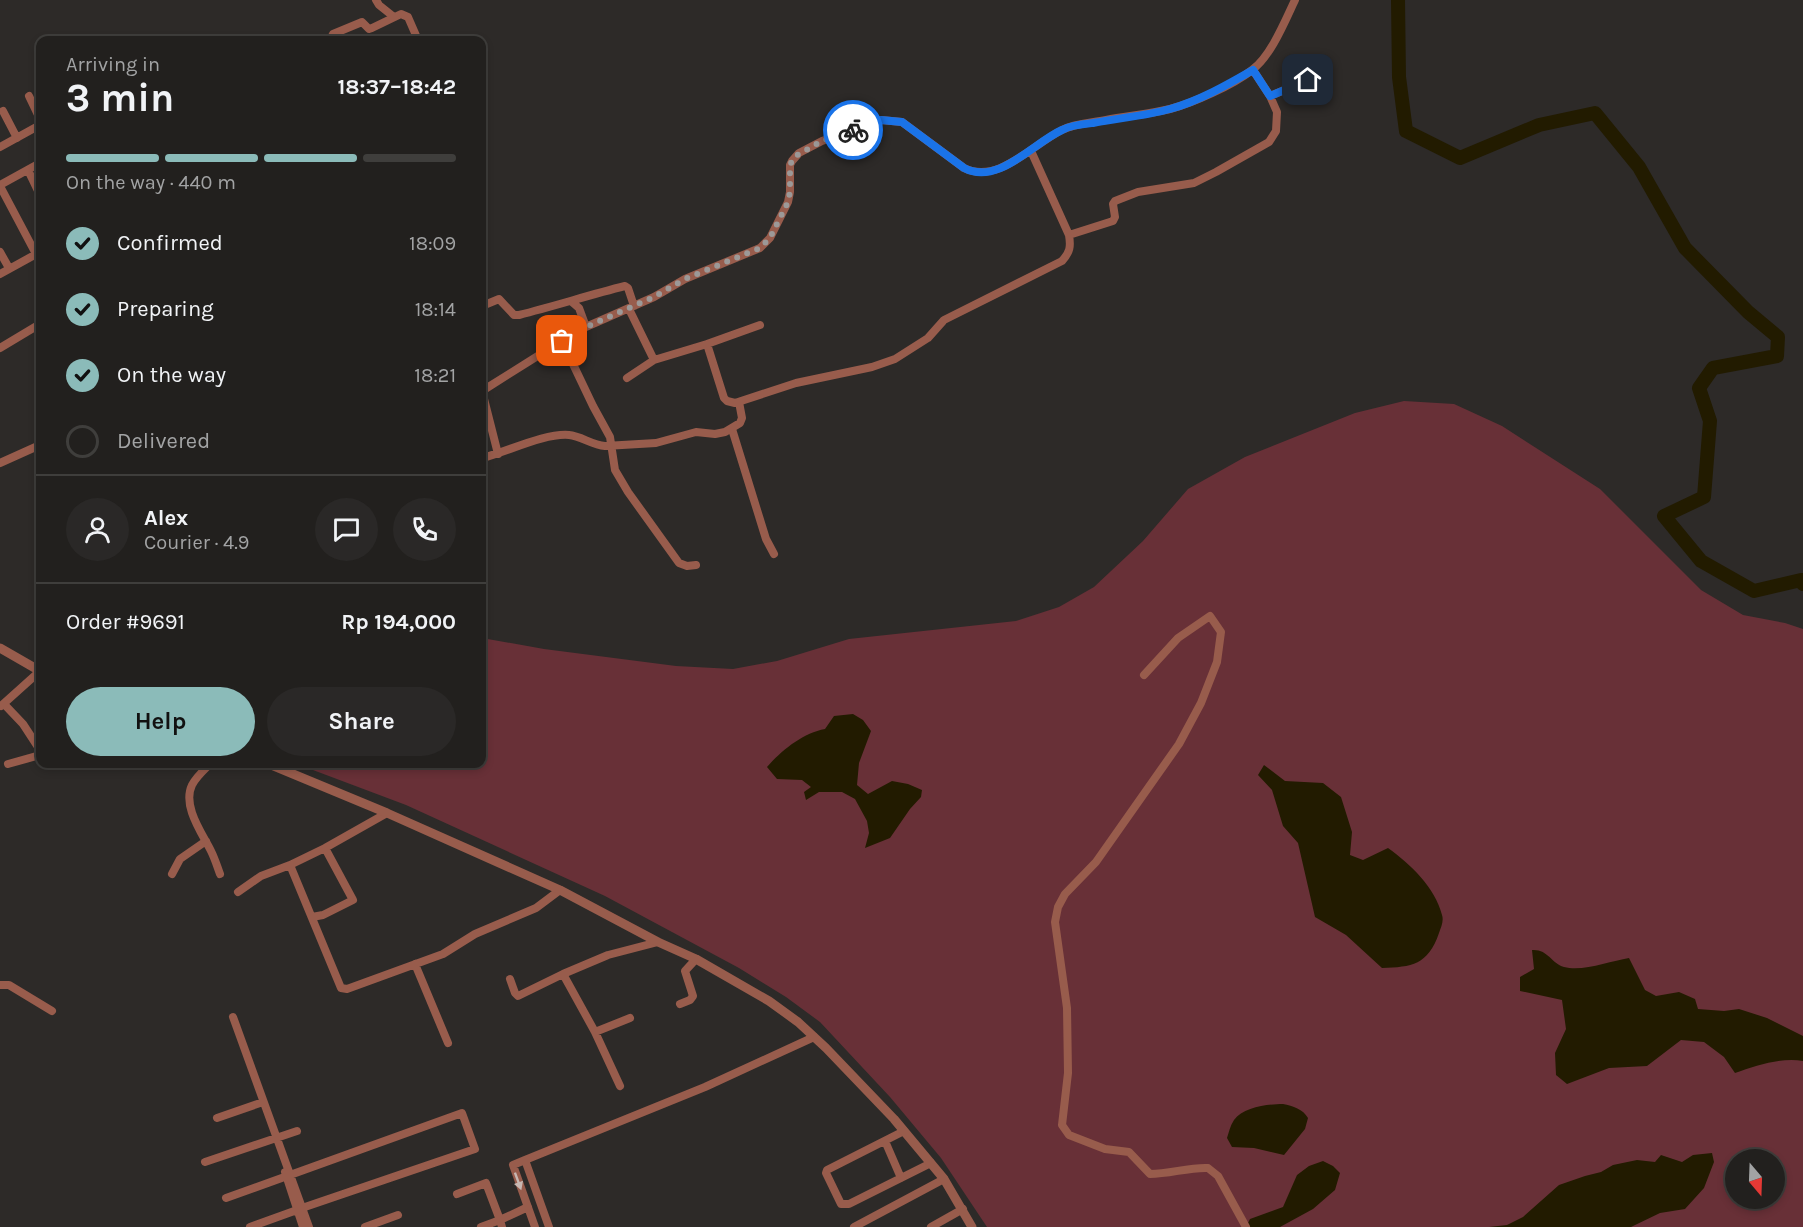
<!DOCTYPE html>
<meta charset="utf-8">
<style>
:root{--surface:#22201e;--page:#2a2827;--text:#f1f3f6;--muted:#a2a3a4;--line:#3f3e3c;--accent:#8bbbb9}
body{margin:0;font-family:Karla,sans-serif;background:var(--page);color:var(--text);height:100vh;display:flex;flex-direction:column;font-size:22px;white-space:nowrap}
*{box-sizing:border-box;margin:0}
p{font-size:20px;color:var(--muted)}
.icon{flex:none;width:33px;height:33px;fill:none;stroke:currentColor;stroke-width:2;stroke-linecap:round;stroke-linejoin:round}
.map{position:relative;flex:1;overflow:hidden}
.details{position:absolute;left:36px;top:36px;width:450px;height:732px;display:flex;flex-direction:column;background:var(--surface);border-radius:12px;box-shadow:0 3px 9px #0003,0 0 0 2px var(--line)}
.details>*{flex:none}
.needle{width:39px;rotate:161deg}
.tools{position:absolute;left:1725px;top:1149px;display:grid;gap:12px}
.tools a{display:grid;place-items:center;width:60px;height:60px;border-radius:50%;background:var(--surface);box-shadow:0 3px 9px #0003,0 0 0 2px var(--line);font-size:30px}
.pin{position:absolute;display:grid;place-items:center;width:51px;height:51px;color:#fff;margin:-26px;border-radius:12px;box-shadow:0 3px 9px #0006}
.courier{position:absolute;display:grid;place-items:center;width:60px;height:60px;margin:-30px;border:4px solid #1a73e8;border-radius:50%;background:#fff;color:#222;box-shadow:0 2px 8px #0007}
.head em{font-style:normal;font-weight:700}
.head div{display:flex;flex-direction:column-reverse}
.head{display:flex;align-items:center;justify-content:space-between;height:102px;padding:0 30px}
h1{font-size:39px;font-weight:700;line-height:45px}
.bar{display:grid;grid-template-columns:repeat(4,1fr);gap:9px 6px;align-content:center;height:72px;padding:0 30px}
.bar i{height:8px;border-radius:4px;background:var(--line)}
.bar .current{background:var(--accent)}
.bar p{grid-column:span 4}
.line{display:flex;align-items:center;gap:15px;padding:0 30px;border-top:2px solid var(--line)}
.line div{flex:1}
.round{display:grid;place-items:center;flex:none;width:63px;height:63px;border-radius:32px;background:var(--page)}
ol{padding:0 30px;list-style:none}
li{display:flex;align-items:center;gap:18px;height:66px}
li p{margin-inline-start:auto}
li .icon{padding:6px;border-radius:50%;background:var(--accent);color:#111;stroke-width:4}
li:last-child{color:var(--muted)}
li i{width:33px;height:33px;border:3px solid var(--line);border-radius:50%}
.cta{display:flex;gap:12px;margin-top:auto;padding:12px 30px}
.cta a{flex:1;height:69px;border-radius:36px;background:var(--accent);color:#111;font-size:24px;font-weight:700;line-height:69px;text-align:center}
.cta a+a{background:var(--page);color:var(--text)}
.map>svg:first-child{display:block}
</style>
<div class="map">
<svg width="1803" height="1227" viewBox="0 0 1803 1227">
<rect width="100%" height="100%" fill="#2d2a28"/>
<path fill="#683037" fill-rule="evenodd" d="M1404 401 1454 404 1502 426 1600 489 1701 590 1743 615 1785 623 1803 629V1227H987L941 1158 890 1097 820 1022 786 997 739 968 605 896 406 805 297 764H482V638L544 649 676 666 733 669 777 661 849 639 1016 621 1059 607 1094 587 1143 541 1188 489 1245 457 1355 413ZM1736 1160H1774V1198H1736Z"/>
<path fill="#221b00" d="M853 714 863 720 871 731 859 763 857 785 868 794 892 781 908 784 922 790 921 797 910 809 890 838 865 848 869 833 867 821 855 799 842 792H819L806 800 804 792 811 787 802 780 777 779 767 767C782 750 803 733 825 729L834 716Z
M1264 765 1285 781 1323 783 1341 797 1352 832 1350 855 1363 860 1388 848C1410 864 1435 887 1442 915 1444 921 1441 927 1439 933 1428 965 1412 967 1382 968L1346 935 1315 917 1298 843 1283 826 1272 790 1258 775Z
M1532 950C1548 949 1551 963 1564 967 1583 972 1610 961 1629 958L1645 990 1656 996 1679 992 1695 999 1698 1009 1724 1011 1739 1009 1767 1018 1803 1036V1061C1781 1057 1756 1066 1735 1073L1724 1057 1704 1042 1681 1040 1647 1066 1609 1068 1567 1084 1556 1075 1555 1053 1566 1029 1562 1000 1520 991V977L1534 969Z
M1283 1104C1293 1106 1303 1109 1308 1118L1305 1129 1284 1155 1254 1148 1232 1147 1227 1138C1229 1132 1230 1126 1234 1120 1243 1107 1268 1104 1283 1104Z
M1712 1153 1714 1162 1704 1188 1685 1209 1660 1213 1631 1227H1489L1507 1225 1523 1217 1559 1185 1585 1176 1601 1172 1613 1165 1637 1160 1655 1162 1661 1155 1682 1162 1693 1155Z
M1323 1161 1333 1166 1340 1173 1335 1190 1313 1209 1280 1227H1248L1247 1225 1250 1219 1283 1207 1297 1175 1309 1166Z"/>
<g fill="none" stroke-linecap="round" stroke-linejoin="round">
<path stroke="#221b00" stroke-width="14" d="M1398 0 1399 77 1406 131 1460 158 1539 125 1595 113 1639 167 1685 248 1748 312 1778 337 1777 356 1713 368 1699 388 1710 421 1704 497 1664 516 1701 561 1754 591 1801 580 1803 584"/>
<path stroke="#985c4c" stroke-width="8" d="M376 0 379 5 394 17
M330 40 333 34 362 22 369 29 372 28 401 14 408 17 418 40
M1253 70 1270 96 1308 80 1328 93
M29 96 40 119
M3 111 17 138
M0 147 40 125
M28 170 40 195
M0 185 40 163
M0 186 36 254
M1069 235 1113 221 1115 217 1113 204 1115 201 1138 192 1194 183 1216 172 1269 142 1276 131 1277 112 1270 96
M0 252 9 268
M0 274 40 252
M572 302 579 308 586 327
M482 306 499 299 514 315H519C555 306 589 295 625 286L628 288 634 306
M629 309 654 360
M562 341 593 406 610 437 615 470 628 492 679 563 687 566 696 565
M707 344 760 325
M0 348 40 324
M627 378 654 360 707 344 724 398 727 401 735 403 796 383 872 367 895 359 928 338 944 320 1062 261C1070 252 1071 247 1069 235L1031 151
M482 391 579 330 654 297 685 279 760 248 770 238 788 202 790 192V165L792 161 799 153 822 141 881 120 902 122 964 168C998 185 1033 144 1062 130 1075 123 1092 123 1106 120 1127 116 1149 114 1170 109 1193 103 1233 85 1252 70 1271 56 1285 21 1295 0
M482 391 498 454
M732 429 766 539 774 554
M482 458C507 452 544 433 569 435 581 436 592 445 605 446L656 443 696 432 715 434 725 432 740 423 742 418 739 402
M0 463 40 445
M1144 675 1178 638 1210 616 1221 632 1217 662 1201 703 1179 744 1096 862 1065 894 1058 907 1055 922 1067 1008 1068 1073 1062 1125 1069 1135 1105 1149 1129 1152 1150 1174C1170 1174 1189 1167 1208 1168L1218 1176 1246 1227
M4 704 23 724 40 750
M1 706 40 671
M8 764 40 755
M210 764C204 770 196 777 192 785 182 806 202 833 211 851 215 859 217 866 220 874
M387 813 325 848 290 865 341 988 347 989 443 954 475 934 536 908 560 890
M172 874 180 859 206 841
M238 892 261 876 290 865
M312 917 323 915 353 900 325 848
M415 964 448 1043
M563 974 595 1032 620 1086
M510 979 515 993 518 996 563 974 608 955 658 942
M0 985H9L52 1011
M680 1004 690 1000 693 996 685 971 696 959
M233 1017 309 1227
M595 1032 630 1018
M217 1118 263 1102
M904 1131 827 1170 826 1173 841 1204H849L931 1163
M885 1141 901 1178
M525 1160 705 1087 814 1037
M205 1162 297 1131
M285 1172 303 1227
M457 1194 486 1183 500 1220 481 1227
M226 1198 462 1113 475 1149 302 1208
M250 1227 297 1210
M365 1227 398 1215
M502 1227 500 1220 528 1207
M535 1227 513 1165 525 1160 549 1227
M854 1227 944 1179
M931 1227 963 1209"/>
<path stroke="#985c4c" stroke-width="9" d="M0 648 40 671
M269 764 387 813 560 890 658 942 696 959 769 1001 798 1022 826 1048 894 1119 944 1179 972 1227"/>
</g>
<defs><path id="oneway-solid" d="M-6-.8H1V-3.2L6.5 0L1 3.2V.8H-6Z" transform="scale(1.5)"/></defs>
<use fill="#c7b7b2" href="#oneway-solid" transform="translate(518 1181) rotate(70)"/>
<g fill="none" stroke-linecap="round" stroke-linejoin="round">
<path stroke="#9c9998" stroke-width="6" stroke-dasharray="0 10.8" d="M562 341 586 327 654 297 685 279 760 248 770 238 788 202 790 192V165L794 157 822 141 853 130"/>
<path stroke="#1a73e8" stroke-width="8" d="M853 130 881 120 902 122 964 168C998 186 1033 143 1062 130 1071 125 1083 124 1093 123 1118 118 1145 116 1170 109 1199 101 1227 85 1253 70L1270 96 1308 80"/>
</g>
</svg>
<div class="tools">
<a><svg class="needle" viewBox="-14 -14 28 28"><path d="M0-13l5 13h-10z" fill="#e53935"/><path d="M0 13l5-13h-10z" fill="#a2a3a4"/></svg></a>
</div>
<div class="pin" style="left:562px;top:341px;background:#ea580c"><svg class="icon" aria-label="bag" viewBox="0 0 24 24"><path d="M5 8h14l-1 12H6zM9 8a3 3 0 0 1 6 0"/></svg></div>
<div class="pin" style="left:1308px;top:80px;background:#1f2937"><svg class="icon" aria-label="home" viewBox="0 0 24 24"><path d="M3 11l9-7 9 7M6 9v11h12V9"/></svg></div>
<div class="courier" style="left:853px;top:130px"><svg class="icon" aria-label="bike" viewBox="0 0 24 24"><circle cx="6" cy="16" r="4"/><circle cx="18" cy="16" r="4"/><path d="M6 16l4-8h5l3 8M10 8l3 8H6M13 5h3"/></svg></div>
<section class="details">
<div class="head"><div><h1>3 min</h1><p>Arriving in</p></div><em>18:37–18:42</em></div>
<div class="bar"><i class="current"></i><i class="current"></i><i class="current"></i><i></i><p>On the way · 440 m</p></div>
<ol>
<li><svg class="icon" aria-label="check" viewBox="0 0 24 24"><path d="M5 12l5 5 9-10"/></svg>Confirmed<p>18:09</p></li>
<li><svg class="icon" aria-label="check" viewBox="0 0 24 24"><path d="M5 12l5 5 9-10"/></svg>Preparing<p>18:14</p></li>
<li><svg class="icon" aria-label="check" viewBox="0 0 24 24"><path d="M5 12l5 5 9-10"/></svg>On the way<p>18:21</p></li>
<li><i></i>Delivered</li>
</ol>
<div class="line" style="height:108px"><a class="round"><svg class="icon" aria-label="person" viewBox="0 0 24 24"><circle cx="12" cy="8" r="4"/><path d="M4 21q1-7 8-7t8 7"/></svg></a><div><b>Alex</b><p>Courier · 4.9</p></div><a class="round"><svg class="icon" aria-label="chat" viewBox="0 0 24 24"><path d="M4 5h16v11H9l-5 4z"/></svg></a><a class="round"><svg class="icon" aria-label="phone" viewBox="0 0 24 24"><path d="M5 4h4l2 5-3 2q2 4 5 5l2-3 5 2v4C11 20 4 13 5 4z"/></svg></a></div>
<div class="line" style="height:78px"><div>Order #9691</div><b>Rp 194,000</b></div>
<div class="cta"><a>Help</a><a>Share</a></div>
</section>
</div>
